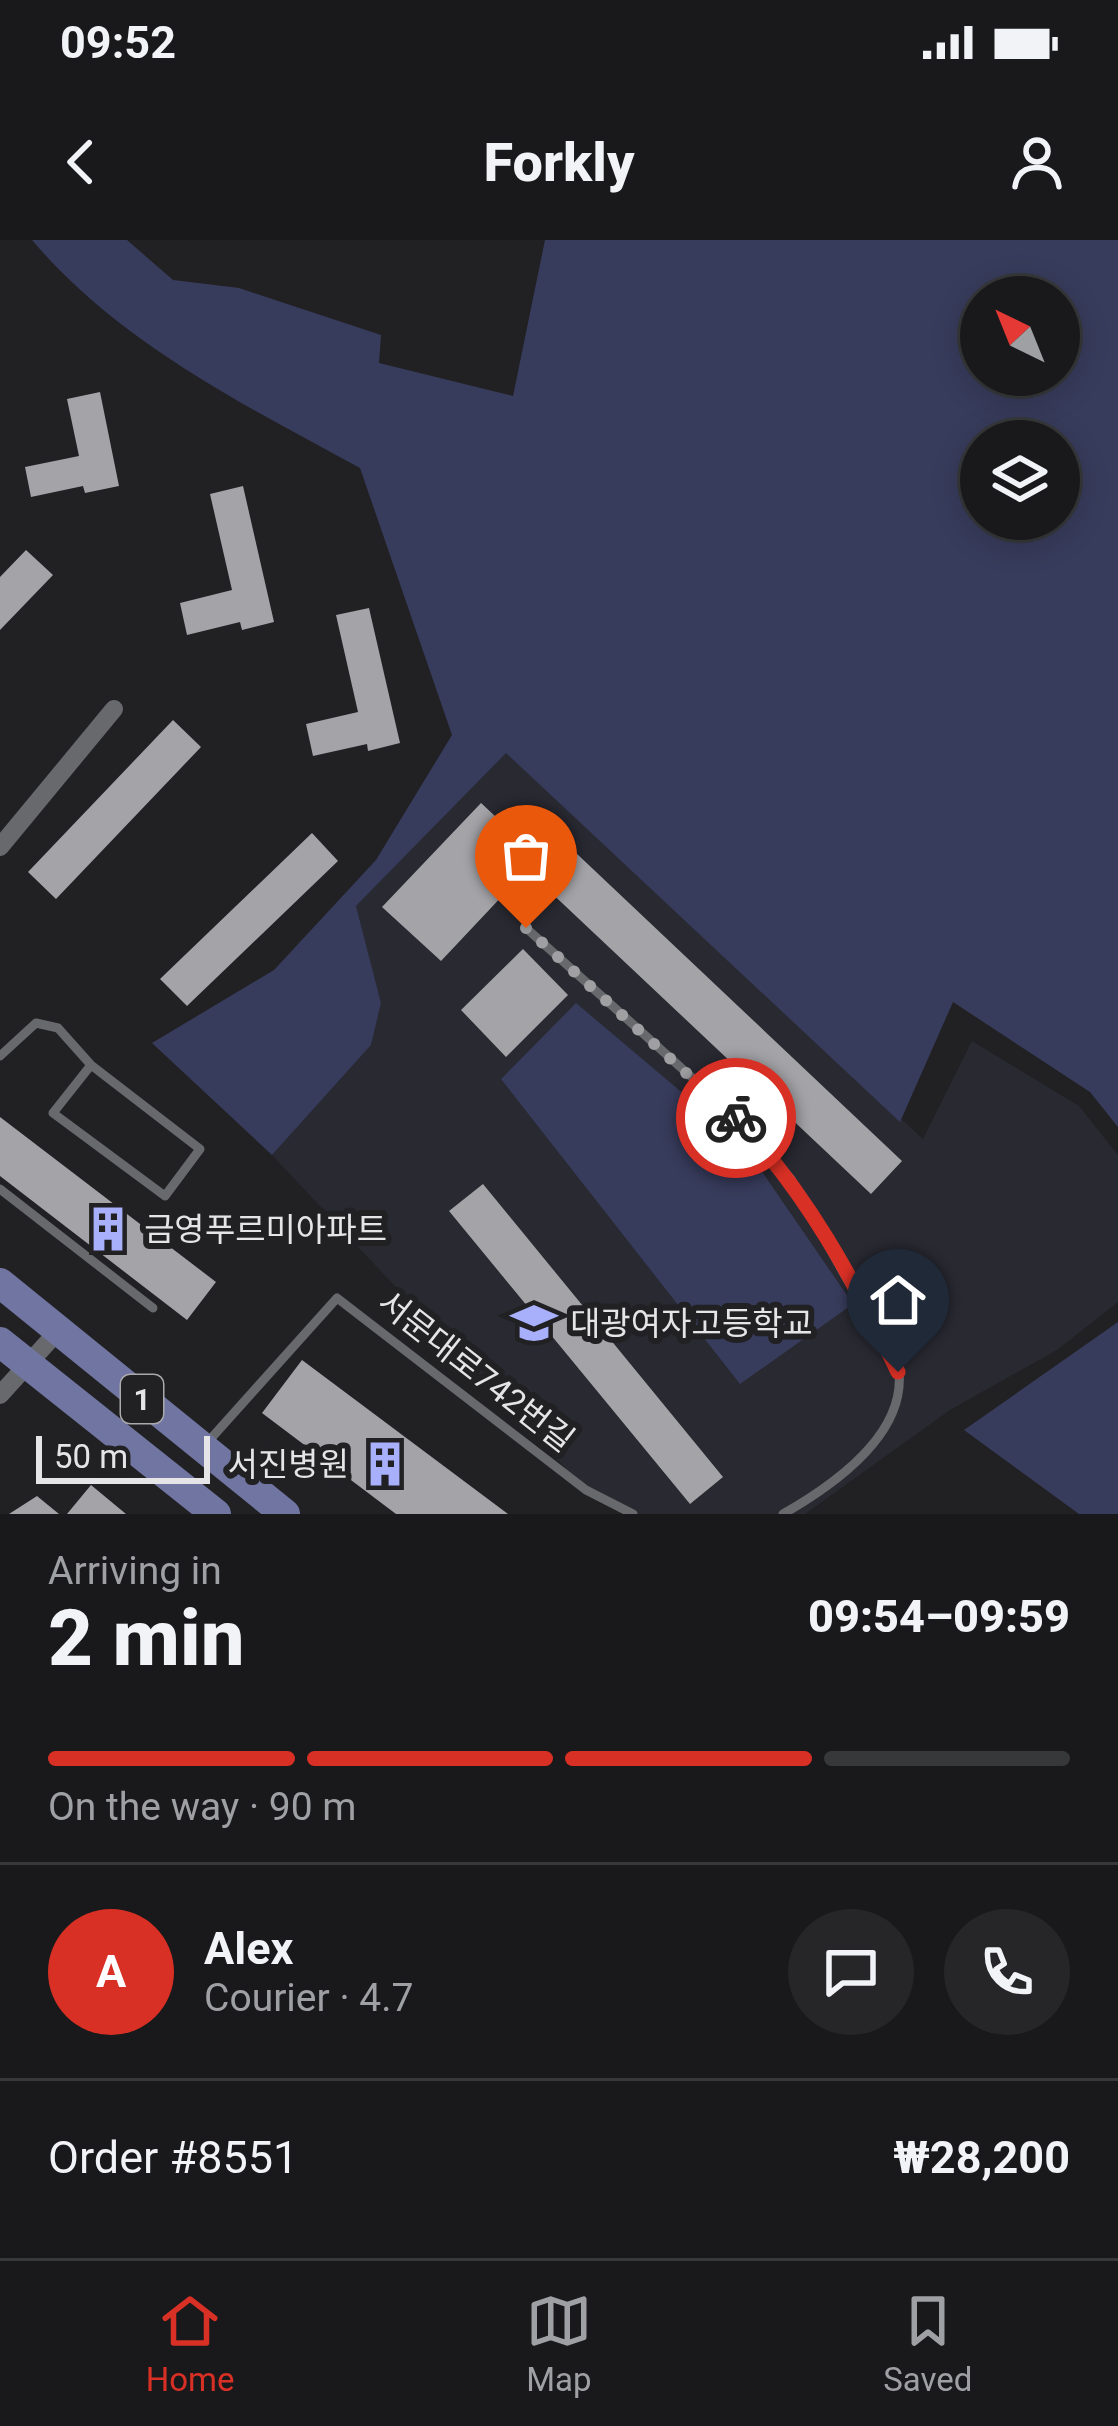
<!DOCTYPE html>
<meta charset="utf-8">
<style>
:root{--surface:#19191b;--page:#262628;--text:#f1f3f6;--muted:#9fa0a3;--line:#37383a;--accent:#d93025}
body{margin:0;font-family:Roboto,"Noto Sans KR",sans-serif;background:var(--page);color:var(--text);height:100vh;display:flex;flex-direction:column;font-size:45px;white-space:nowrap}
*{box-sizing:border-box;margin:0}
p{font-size:39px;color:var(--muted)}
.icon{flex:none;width:66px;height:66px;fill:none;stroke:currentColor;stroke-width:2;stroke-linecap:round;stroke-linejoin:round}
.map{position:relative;height:1274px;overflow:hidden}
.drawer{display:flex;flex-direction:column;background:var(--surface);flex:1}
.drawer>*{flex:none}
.needle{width:78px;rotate:317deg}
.buttons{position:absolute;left:960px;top:36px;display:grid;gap:24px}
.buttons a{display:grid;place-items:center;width:120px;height:120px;border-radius:50%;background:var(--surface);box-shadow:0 6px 30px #0003,0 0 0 3px var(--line);font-size:60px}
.scale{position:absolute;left:36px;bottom:30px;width:174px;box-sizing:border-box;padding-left:12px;border:6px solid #e5e5e7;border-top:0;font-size:33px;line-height:42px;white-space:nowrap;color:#e5e5e7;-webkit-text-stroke:9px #212124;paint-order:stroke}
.pin{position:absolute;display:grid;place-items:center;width:102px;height:102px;color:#fff;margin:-123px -51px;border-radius:50% 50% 50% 0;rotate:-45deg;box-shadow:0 0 12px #0007}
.pin .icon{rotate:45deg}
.courier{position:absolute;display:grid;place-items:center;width:120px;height:120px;margin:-60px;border:9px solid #d93025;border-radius:50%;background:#fff;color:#222;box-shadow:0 3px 15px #0007}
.summary em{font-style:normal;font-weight:800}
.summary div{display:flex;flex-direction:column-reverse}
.summary{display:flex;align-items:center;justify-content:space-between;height:204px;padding:0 48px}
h1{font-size:78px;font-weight:800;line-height:90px}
.bar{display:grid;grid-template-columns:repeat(4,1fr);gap:18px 12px;align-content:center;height:144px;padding:0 48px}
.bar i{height:15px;border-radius:9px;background:var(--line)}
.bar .current{background:var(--accent)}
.bar p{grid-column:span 4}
.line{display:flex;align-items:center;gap:30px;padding:0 48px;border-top:3px solid var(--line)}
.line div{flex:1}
.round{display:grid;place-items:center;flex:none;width:126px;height:126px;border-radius:63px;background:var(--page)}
.status{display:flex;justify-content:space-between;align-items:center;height:84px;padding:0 60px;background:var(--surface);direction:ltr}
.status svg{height:33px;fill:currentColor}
header{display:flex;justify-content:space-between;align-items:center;height:156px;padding:0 48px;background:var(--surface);font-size:54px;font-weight:800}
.tab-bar{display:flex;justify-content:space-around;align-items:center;height:168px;border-top:3px solid var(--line);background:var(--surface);font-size:33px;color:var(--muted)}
.tab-bar a{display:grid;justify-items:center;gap:6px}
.tab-bar .current{color:var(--accent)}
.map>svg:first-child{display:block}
</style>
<div class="status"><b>09:52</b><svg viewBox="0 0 49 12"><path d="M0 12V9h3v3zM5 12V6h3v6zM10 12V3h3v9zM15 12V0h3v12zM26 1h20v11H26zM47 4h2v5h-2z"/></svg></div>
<header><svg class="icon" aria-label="back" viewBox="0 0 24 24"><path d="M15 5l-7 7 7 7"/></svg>Forkly<svg class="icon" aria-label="person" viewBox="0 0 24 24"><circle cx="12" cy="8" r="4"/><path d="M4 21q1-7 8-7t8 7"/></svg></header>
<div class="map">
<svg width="1118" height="1274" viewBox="0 0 1118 1274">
<rect width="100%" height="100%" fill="#212124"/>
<path fill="#282931" d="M506 512 923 899 972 801 1079 866 1118 915V1062L1057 1110 950 1170 805 1274H633L586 1250 272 915 371 805 381 763 356 666Z"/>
<path fill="#383c5c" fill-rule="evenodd" d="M32 0H127L173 40 239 48 381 95 379 123 513 156 545 0H1118V887L1090 852 953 762 900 882 506 513 356 666 381 763 371 805 272 915 152 803 274 730 376 620 452 495 360 228C244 165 118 102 32 0ZM981 57H1059V135H981ZM981 201H1059V279H981Z
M576 763 743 904 853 1064 740 1144 501 839Z
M1118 1082V1274H1079L964 1190Z"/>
<path fill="#a4a4a8" d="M100 152 119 246 85 253 83 246 31 257 25 227 79 216 67 159Z
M243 246 274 382 242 390 240 382 187 395 180 363 232 350 210 254Z
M26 310 53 335 0 390V337Z
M369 368 400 503 368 511 367 504 313 516 306 484 358 472 336 375Z
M173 480 201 507 56 659 28 632Z
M481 563 539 617 441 721 382 667Z
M312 593 338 621 187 766 160 739Z
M575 612 902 921 871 954 544 646Z
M523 709 568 755 506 817 461 770Z
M0 877 216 1042 187 1080 0 936Z
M483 944 723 1237 690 1264 449 971Z
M302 1120 508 1274H396L262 1173Z
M91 1245 126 1274H67Z
M37 1256 59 1274H9Z"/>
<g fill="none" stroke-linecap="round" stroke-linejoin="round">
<path stroke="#68696c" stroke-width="9" d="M526 688 738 879 791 939 899 1132C905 1196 832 1246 783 1274
M0 816 36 783 58 788 91 825 200 909 165 956 53 873 91 825
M0 949 153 1068
M206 1204 337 1058 586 1250 633 1274"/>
<path stroke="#68696c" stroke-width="18" d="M0 607 114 469
M0 1155 58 1091"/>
<path stroke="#7075a1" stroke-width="30" d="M0 1043 285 1274
M0 1102 216 1274"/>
</g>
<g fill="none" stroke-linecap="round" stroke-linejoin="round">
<path stroke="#a0a0a3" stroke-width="12" stroke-dasharray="0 21.6" d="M526 688 736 878"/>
<path stroke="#d93025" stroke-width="15" d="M736 878C807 953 854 1040 898 1132"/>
</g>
<defs>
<g id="building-bare" transform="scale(3.6)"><path d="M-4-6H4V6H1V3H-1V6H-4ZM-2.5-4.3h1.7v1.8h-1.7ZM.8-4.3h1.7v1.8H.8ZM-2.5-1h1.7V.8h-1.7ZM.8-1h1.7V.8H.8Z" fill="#a8b0fc" stroke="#212124" stroke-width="2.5" paint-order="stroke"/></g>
<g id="school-bare" transform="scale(3.6)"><path d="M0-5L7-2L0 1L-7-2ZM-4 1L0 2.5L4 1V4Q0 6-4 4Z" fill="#a8b0fc" stroke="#212124" stroke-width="2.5" paint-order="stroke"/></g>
</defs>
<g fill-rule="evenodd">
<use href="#building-bare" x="108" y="989"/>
<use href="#school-bare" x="534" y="1083"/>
<use href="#building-bare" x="385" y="1224"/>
</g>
<g text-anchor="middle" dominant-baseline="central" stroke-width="12" stroke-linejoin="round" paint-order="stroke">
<rect fill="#212124" stroke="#aaaaac" stroke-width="3" x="121" y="1135" width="42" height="48" rx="9"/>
<g font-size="30" font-weight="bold" fill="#e5e5e7">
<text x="142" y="1159">1</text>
</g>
<g font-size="33" fill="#e5e5e7" stroke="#212124" text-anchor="start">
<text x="144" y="989">금영푸르미아파트</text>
<text x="570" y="1083">대광여자고등학교</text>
<text x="349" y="1224" text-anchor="end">서진병원</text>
</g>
<g font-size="33" fill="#e5e5e7" stroke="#212124">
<text transform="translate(476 1131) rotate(38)">서문대로742번길</text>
</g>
</g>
</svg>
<div class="buttons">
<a><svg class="needle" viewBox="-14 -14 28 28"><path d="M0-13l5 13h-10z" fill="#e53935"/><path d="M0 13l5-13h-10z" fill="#9fa0a3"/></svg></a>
<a><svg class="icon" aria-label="layers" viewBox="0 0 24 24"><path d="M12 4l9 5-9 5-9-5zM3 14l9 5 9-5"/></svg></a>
</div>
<div class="scale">50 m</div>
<div class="pin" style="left:526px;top:688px;background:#ea580c"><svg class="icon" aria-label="bag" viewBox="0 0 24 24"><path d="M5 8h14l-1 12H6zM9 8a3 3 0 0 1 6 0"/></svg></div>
<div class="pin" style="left:898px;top:1132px;background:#1f2937"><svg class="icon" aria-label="home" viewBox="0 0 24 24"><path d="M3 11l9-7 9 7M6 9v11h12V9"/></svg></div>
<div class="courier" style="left:736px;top:878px"><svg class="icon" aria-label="bike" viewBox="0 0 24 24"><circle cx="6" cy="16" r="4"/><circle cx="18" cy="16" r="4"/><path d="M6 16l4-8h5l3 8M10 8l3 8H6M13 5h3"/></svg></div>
</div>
<section class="drawer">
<div class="summary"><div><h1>2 min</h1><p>Arriving in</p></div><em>09:54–09:59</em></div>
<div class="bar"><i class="current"></i><i class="current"></i><i class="current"></i><i></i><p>On the way · 90 m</p></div>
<div class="line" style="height:216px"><b class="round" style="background:var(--accent);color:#fff">A</b><div><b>Alex</b><p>Courier · 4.7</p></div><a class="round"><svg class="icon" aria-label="chat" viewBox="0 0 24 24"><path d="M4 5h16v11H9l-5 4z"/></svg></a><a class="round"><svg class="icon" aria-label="phone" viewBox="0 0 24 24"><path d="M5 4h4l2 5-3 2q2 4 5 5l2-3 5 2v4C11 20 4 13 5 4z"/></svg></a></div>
<div class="line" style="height:156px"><div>Order #8551</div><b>₩28,200</b></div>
</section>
<nav class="tab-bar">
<a class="current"><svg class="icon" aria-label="home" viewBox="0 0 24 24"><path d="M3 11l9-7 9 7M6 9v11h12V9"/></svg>Home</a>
<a><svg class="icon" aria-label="map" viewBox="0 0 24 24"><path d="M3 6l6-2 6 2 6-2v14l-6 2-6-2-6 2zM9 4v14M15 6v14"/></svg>Map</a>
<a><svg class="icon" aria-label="saved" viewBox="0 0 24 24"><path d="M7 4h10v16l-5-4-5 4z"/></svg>Saved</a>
</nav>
